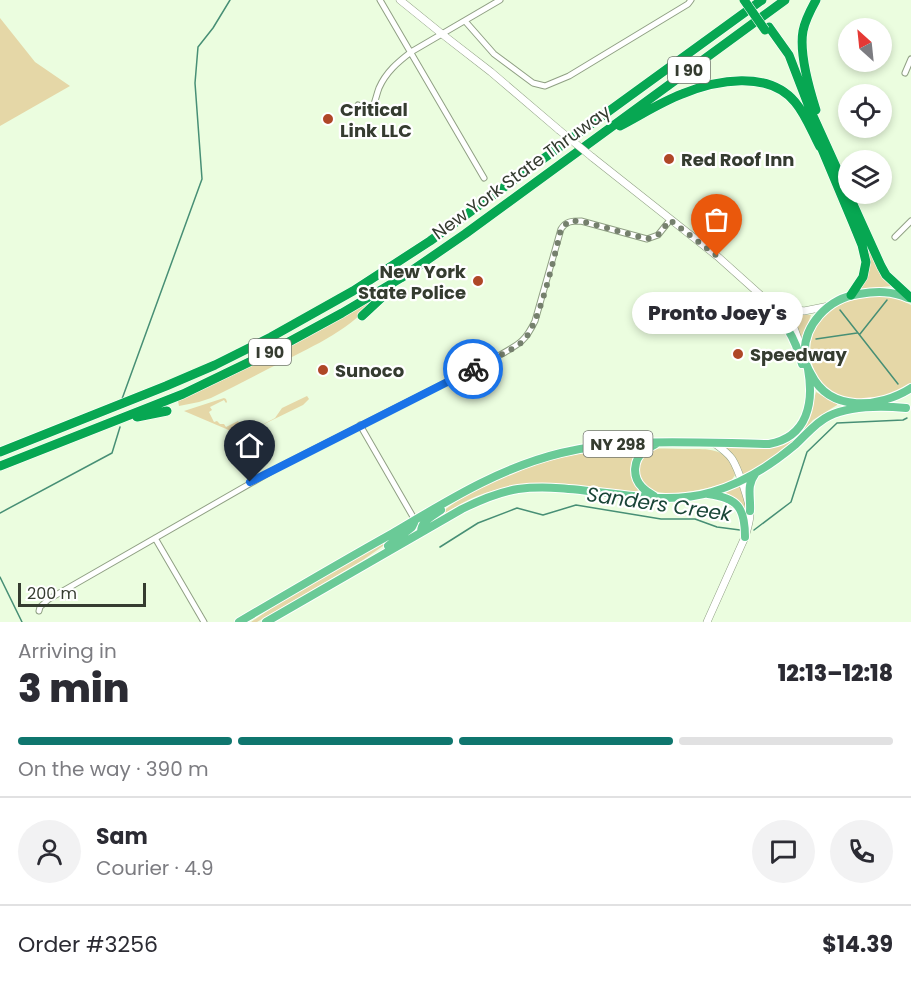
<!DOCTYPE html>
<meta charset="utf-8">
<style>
:root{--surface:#fff;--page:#f2f2f3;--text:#2b2b33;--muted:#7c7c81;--line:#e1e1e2;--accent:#0f766e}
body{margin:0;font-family:Poppins,sans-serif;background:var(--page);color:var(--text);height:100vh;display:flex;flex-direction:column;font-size:22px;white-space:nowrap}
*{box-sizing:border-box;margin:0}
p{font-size:20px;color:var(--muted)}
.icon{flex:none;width:33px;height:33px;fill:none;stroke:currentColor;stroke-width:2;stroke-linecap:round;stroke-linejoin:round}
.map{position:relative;height:622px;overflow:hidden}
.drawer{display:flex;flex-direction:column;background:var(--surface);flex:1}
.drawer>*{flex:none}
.needle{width:39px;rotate:333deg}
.tools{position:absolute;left:838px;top:18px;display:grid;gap:12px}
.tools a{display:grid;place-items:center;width:54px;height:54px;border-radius:50%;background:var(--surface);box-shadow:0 3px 9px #0003;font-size:30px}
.scale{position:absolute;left:18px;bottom:15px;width:128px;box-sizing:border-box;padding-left:6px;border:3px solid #353c30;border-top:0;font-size:16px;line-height:21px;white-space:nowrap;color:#353c30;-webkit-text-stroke:4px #fff;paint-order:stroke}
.pin{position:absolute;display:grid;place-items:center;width:51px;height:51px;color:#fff;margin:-62px -26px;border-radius:50% 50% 50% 0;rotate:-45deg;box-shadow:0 0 6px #0007}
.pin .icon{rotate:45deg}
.courier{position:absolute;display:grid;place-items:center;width:60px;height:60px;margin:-30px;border:4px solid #1a73e8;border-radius:50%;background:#fff;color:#222;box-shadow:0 2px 8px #0007}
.bubble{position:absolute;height:42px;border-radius:21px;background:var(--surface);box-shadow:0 3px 9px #0003;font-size:20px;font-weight:800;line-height:42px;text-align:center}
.headline em{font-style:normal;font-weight:800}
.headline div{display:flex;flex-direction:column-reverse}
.headline{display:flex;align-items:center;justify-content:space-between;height:102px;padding:0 18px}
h1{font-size:39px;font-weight:800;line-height:45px}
.bar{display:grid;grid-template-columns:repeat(4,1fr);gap:9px 6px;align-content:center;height:72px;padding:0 18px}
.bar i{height:8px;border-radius:4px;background:var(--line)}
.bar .active{background:var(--accent)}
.bar p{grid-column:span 4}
.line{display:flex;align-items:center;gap:15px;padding:0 18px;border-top:2px solid var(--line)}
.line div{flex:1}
.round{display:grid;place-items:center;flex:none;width:63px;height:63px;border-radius:32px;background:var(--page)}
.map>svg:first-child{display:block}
</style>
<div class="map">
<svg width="911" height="622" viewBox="0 0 911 622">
<rect width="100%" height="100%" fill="#ebfddf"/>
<path fill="#e5d7a7" d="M0 18 35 62 70 86 0 126Z
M858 225 892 286 861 289 869 272 870 262Z
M879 296 897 298 911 305V383C901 390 889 395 877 397 864 400 849 401 837 394 806 379 801 335 827 313 842 301 861 297 879 296Z
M374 298C355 328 313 346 282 362 258 374 235 386 211 398L199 402 179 406 178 401C245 370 311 337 374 298Z
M787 314 811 315 802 339H800Z
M816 392 837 404V405L813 420 797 438 776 456 756 469 743 475 735 457 724 448 763 449 781 444 809 418Z
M307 396 309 399 303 405 248 432 238 434 184 411 224 398 226 399 227 402 226 403 224 400 210 407 212 410 209 412 214 422 217 421 220 424H224L226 427 238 421 243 430 248 432 275 418 282 408Z
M642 448 634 460 644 493C588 487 532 475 477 496 460 503 444 514 428 523L427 522C444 511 460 498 477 488 485 483 494 480 502 477 547 457 593 449 642 448Z
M655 449C664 448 674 449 684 449 707 449 729 446 735 475L731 481C711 488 652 505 640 480 639 477 639 473 639 470 637 459 646 454 655 449Z
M740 485 746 501 748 518 735 500 725 493Z
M407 529 363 560 257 622H251L286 598Z"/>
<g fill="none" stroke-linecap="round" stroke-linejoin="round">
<path stroke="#478f75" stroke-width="1.5" d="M840 310 898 384
M860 334 887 300
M816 339 857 333
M122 399 202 179 195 83 198 47 213 28 230 0
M0 513 112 453 120 427
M754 530 791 502 807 452 837 423 903 420 907 418
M440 547 478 523 517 508 543 515 576 505 661 519H695L717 527 740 530
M0 577 22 622"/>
<g stroke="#90a084" stroke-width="7">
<path id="minor" d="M380 0 484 178
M465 21 494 54 533 83 545 86 569 76 688 4 691 0
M905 73 911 59
M358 105 371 111C375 104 376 96 379 88 386 72 398 62 411 52L500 0
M895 237 911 221
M360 425 416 522
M155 538 204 622
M39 611 40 607 49 599 279 467 500 355C519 344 525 342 535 321L561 229C566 221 572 221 581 221L647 239 658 235 670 220"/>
</g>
<g stroke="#90a084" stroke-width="8">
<path id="tertiary" d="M400 0 442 34 491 72 559 130
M592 157 717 256 765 299 783 313 794 328 804 355
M776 306 804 311 829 306
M707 622 745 537C747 530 750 522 750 514 750 503 738 468 732 459 728 453 721 448 714 443"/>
</g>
<g stroke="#fff" stroke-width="10">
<path id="primary" d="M908 298C892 291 877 291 859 294 829 298 802 325 805 357 805 363 808 369 811 374 830 413 880 408 911 388
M765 299C783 320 795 336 802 364
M708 494C738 498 745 508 745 537
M654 496C650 493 645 491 642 487 632 477 633 460 644 451 648 448 653 446 657 443
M750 511C751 497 746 486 755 474
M421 532C421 521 433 516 441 510
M388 546 412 527 414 523
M239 622C290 592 341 562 393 533 447 501 499 468 561 453 627 437 701 443 769 444 808 437 814 402 808 369
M266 622 462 509C480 500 498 492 518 489 580 481 653 510 712 492 743 483 770 466 795 445 806 435 816 422 829 416 850 406 883 406 906 408"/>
</g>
<g stroke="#fff" stroke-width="10">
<path id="motorway" d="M769 27 789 55 809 107 881 266 886 275 911 298
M816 110C809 88 799 53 803 31 805 20 811 9 816 0
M620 126C641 115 661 102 682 94 716 80 768 70 795 102 806 115 812 132 820 147
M819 142 853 223 862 245 866 262 863 277 851 295
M362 316 391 289
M137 417 167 411
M0 452 166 386 215 365 271 337 353 291 430 241 762 0
M0 466 183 394 274 350 342 313 401 278 465 234 785 0"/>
</g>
<use href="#minor" stroke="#fff" stroke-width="5"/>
<use href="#tertiary" stroke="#fff" stroke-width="7"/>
<use href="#primary" stroke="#6aca97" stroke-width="8"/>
<use href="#motorway" stroke="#07a752" stroke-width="9"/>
<g stroke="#90a084" stroke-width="8" stroke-linecap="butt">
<path id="tertiary-bridge" d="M559 130 592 157"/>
</g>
<g stroke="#fff" stroke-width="10" stroke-linecap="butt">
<path id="motorway-bridge" d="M744 0 765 30"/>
</g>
<use href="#tertiary-bridge" stroke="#fff" stroke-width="7"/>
<use href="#motorway-bridge" stroke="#07a752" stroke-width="9"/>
</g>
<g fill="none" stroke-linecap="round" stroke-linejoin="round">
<path stroke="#75806d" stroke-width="6" stroke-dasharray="0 10.8" d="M473 369C489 360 508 353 522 342 539 328 555 253 561 229L569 221H581L647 239 658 235 670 220 717 256"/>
<path stroke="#1a73e8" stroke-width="8" d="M250 482 473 369"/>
</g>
<g fill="#af4727" stroke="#fff" stroke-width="2">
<circle cx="328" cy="119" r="6"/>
<circle cx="669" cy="159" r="6"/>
<circle cx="478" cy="281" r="6"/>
<circle cx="738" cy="354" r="6"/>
<circle cx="323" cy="370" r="6"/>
</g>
<g text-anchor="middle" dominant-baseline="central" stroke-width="4.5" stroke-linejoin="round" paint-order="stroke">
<g fill="#fff" stroke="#72766e" stroke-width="1.5">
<rect x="668" y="57" width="42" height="26" rx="4.5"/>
<rect x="249" y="339" width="42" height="26" rx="4.5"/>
<rect x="583.5" y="431" width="69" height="26" rx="4.5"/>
</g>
<g font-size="16" font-weight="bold" fill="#353c30">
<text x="689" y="70">I 90</text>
<text x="270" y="352">I 90</text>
<text x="618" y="444">NY 298</text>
</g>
<g font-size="18" font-weight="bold" fill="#353c30" stroke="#fff" text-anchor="start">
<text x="340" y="109">Critical<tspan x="340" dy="21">Link LLC</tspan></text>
<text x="681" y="159">Red Roof Inn</text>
<text x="466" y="271" text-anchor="end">New York<tspan x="466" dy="21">State Police</tspan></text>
<text x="750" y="354">Speedway</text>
<text x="335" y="370">Sunoco</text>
</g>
<g font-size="18" fill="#353c30" stroke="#fff">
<text transform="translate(521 172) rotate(-36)">New York State Thruway</text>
</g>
<g font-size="20" font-style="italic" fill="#194537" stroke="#fff">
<text transform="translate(659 504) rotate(8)">Sanders Creek</text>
</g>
</g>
</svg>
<div class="tools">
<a><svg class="needle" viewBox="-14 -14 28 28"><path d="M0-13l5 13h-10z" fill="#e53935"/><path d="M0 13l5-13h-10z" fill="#7c7c81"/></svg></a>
<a><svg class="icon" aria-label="locate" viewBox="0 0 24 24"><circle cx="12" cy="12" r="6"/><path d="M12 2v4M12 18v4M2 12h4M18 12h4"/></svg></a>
<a><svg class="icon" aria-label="layers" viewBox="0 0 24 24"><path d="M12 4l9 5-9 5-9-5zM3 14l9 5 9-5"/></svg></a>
</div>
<div class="scale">200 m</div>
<div class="pin" style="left:717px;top:256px;background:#ea580c"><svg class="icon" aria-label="bag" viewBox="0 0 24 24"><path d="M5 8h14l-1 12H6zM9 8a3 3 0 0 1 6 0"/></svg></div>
<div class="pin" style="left:250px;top:482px;background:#1f2937"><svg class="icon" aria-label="home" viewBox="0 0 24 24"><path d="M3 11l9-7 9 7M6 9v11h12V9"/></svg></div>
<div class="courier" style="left:473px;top:369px"><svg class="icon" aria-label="bike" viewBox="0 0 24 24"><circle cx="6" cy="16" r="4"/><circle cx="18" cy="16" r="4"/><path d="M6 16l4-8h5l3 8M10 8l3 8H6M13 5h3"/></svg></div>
<div class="bubble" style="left:632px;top:292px;width:171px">Pronto Joey's</div>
</div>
<section class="drawer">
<div class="headline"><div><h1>3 min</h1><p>Arriving in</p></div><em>12:13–12:18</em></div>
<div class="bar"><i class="active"></i><i class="active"></i><i class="active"></i><i></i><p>On the way · 390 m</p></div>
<div class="line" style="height:108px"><a class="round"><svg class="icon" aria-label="person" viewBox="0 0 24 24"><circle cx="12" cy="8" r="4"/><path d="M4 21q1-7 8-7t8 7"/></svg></a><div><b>Sam</b><p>Courier · 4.9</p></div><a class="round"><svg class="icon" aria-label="chat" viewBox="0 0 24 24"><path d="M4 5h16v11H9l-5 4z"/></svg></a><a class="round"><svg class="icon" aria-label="phone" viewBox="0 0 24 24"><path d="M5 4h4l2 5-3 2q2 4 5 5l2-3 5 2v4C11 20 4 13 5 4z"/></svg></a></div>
<div class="line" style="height:78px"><div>Order #3256</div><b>$14.39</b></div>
</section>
